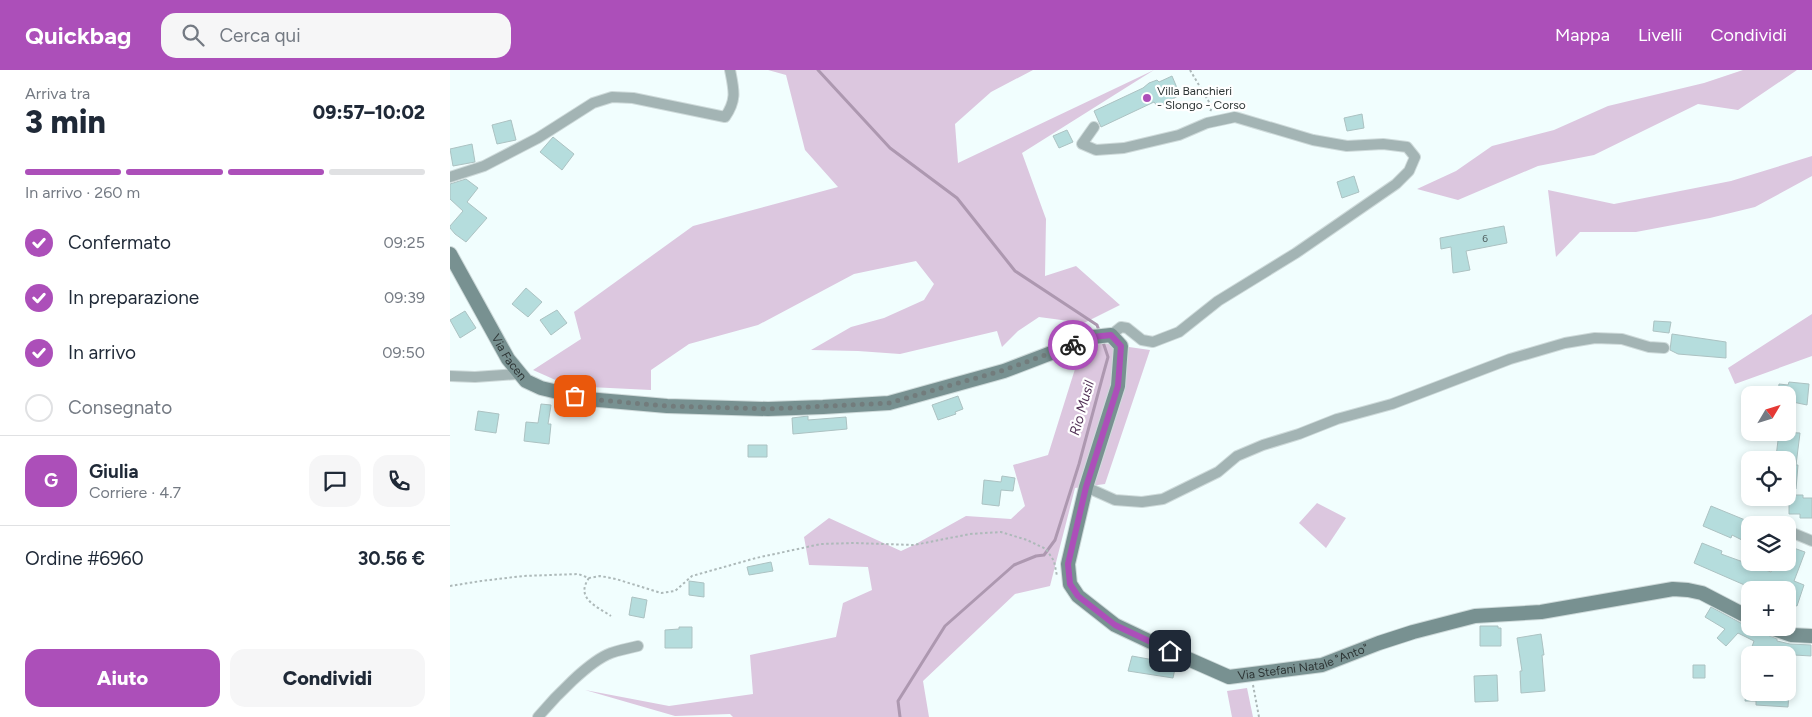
<!DOCTYPE html>
<html lang="it">
<meta charset="utf-8">
<style>
:root{--surface:#fff;--page:#f6f6f7;--text:#1f2937;--muted:#747a83;--line:#e0e1e3;--accent:#ac4fb9}
body{margin:0;font-family:Figtree,sans-serif;background:var(--page);color:var(--text);height:100vh;display:flex;flex-direction:column;font-size:19px;white-space:nowrap}
*{box-sizing:border-box;margin:0}
p{font-size:16px;color:var(--muted)}
.icon{flex:none;width:28px;height:28px;fill:none;stroke:currentColor;stroke-width:2;stroke-linecap:round;stroke-linejoin:round}
.map{position:relative;flex:1;overflow:hidden}
.sheet{display:flex;flex-direction:column;background:var(--surface);width:450px}
.sheet>*{flex:none}
.needle{width:32px;rotate:52deg}
.controls{position:absolute;left:1291px;top:316px;display:grid;gap:10px}
.controls a{display:grid;place-items:center;width:55px;height:55px;border-radius:10px;background:var(--surface);box-shadow:0 2px 8px #0003;font-size:25px}
.pin{position:absolute;display:grid;place-items:center;width:42px;height:42px;color:#fff;margin:-21px;border-radius:10px;box-shadow:0 2px 8px #0006}
.courier{position:absolute;display:grid;place-items:center;width:50px;height:50px;margin:-25px;border:4px solid #ac4fb9;border-radius:50%;background:#fff;color:#222;box-shadow:0 1px 6px #0007}
.overview em{font-style:normal;font-weight:800}
.overview div{display:flex;flex-direction:column-reverse}
.overview{display:flex;align-items:center;justify-content:space-between;height:85px;padding:0 25px}
h1{font-size:32px;font-weight:800;line-height:38px}
.bar{display:grid;grid-template-columns:repeat(4,1fr);gap:8px 5px;align-content:center;height:60px;padding:0 25px}
.bar i{height:6px;border-radius:4px;background:var(--line)}
.bar .current{background:var(--accent)}
.bar p{grid-column:span 4}
.line{display:flex;align-items:center;gap:12px;padding:0 25px;border-top:1px solid var(--line)}
.line div{flex:1}
.round{display:grid;place-items:center;flex:none;width:52px;height:52px;border-radius:15px;background:var(--page)}
ol{padding:0 25px;list-style:none}
li{display:flex;align-items:center;gap:15px;height:55px}
li p{margin-inline-start:auto}
li .icon{padding:5px;border-radius:50%;background:var(--accent);color:#fff;stroke-width:4}
li:last-child{color:var(--muted)}
li i{width:28px;height:28px;border:2px solid var(--line);border-radius:50%}
.primary-button{display:flex;gap:10px;margin-top:auto;padding:10px 25px}
.primary-button a{flex:1;height:58px;border-radius:15px;background:var(--accent);color:#fff;font-size:20px;font-weight:800;line-height:58px;text-align:center}
.primary-button a+a{background:var(--page);color:var(--text)}
header{display:flex;align-items:center;gap:30px;box-sizing:border-box;height:70px;padding:0 25px;background:var(--accent);color:#fff}
header strong{font-size:24px}
nav{display:flex;gap:28px;margin-inline-start:auto;font-size:18px}
.search{width:350px;height:45px;background:var(--page);display:flex;align-items:center;gap:12px;box-sizing:border-box;padding:0 18px;border-radius:15px;color:var(--muted);font-size:19px}
main{display:flex;flex:1;min-height:0}
.map>svg:first-child{display:block}
</style>
<header>
<strong>Quickbag</strong>
<div class="search"><svg class="icon" aria-label="search" viewBox="0 0 24 24"><circle cx="10" cy="10" r="6"/><path d="M15 15l6 6"/></svg>Cerca qui</div>
<nav><a>Mappa</a><a>Livelli</a><a>Condividi</a></nav>
</header>
<main>
<section class="sheet">
<div class="overview"><div><h1>3 min</h1><p>Arriva tra</p></div><em>09:57–10:02</em></div>
<div class="bar"><i class="current"></i><i class="current"></i><i class="current"></i><i></i><p>In arrivo · 260 m</p></div>
<ol>
<li><svg class="icon" aria-label="check" viewBox="0 0 24 24"><path d="M5 12l5 5 9-10"/></svg>Confermato<p>09:25</p></li>
<li><svg class="icon" aria-label="check" viewBox="0 0 24 24"><path d="M5 12l5 5 9-10"/></svg>In preparazione<p>09:39</p></li>
<li><svg class="icon" aria-label="check" viewBox="0 0 24 24"><path d="M5 12l5 5 9-10"/></svg>In arrivo<p>09:50</p></li>
<li><i></i>Consegnato</li>
</ol>
<div class="line" style="height:90px"><b class="round" style="background:var(--accent);color:#fff">G</b><div><b>Giulia</b><p>Corriere · 4.7</p></div><a class="round"><svg class="icon" aria-label="chat" viewBox="0 0 24 24"><path d="M4 5h16v11H9l-5 4z"/></svg></a><a class="round"><svg class="icon" aria-label="phone" viewBox="0 0 24 24"><path d="M5 4h4l2 5-3 2q2 4 5 5l2-3 5 2v4C11 20 4 13 5 4z"/></svg></a></div>
<div class="line" style="height:65px"><div>Ordine #6960</div><b>30.56 €</b></div>
<div class="primary-button"><a>Aiuto</a><a>Condividi</a></div>
</section>
<div class="map">
<svg width="1362" height="647" viewBox="0 0 1362 647">
<rect width="100%" height="100%" fill="#f1fefe"/>
<path fill="#dcc7df" d="M318 0H583L541 22 505 54 508 93 704 0 572 83 596 149 595 206 626 196 670 235 634 253 589 247 568 261 552 277 547 261 450 284 408 281 361 280 401 257 434 248 474 230 484 214 466 191 404 204 308 255 239 274 201 300V320L119 316 83 300 131 269 124 242 243 156 388 117 355 80 336 5Z
M1293 0H1347L1288 40 1248 34 1144 85 1088 96 1008 130 967 119 1006 101 1042 76 1104 60 1158 36 1254 13Z
M1362 86V106L1305 137 1260 148 1186 162H1130L1106 187 1098 120 1164 134 1281 111Z
M1362 244V286L1285 314 1278 298Z
M651 273 700 280 655 414 625 418 600 516 565 524 473 611 479 647H283L280 644 225 646 135 620 219 636 303 624 300 585 386 567 393 533 422 520 418 497 359 495 354 467 379 448 451 481 464 475 516 446 561 449 575 436 563 395 598 385 630 283Z
M867 433 896 448 876 478 849 453Z
M797 618 803 647H782L777 621Z"/>
<g fill="none" stroke-linecap="round" stroke-linejoin="round">
<path stroke="#ad98b0" stroke-width="3" d="M368 0 440 78 507 128 565 201 647 255 650 263
M450 647 448 631 495 556 564 495 586 486 594 485 605 470 629 394 653 305 658 287 652 269"/>
</g>
<path fill="#b5dddd" stroke="#acc2c2" d="M722 6 730 25 708 37 704 32 651 57 644 41 693 18 699 13 707 10 709 12Z
M912 44 914 58 897 61 894 48Z
M61 50 66 70 47 74 42 55Z
M617 60 623 72 609 78 603 66Z
M103 67 124 84 112 100 90 82Z
M22 74 25 92 3 96 0 79Z
M904 106 909 122 892 128 887 112Z
M16 109 28 118 17 132 37 148 16 172 5 164 0 158V156L13 141 0 129V114Z
M1054 156 1057 173 1016 181 1020 200 1003 203 1001 177 991 179 990 168Z
M76 218 92 232 78 247 62 234Z
M107 240 117 253 101 265 90 250Z
M15 241 26 258 10 268 0 250Z
M1204 251 1221 252 1219 263 1203 261Z
M1222 264 1276 272V288L1228 284 1220 280Z
M1339 312 1359 314 1357 335 1338 331V325H1328L1329 314 1338 315Z
M508 326 513 339 505 342 506 344 488 350 482 335Z
M91 334 101 335 98 354H101L99 374 74 371 76 352 88 353Z
M28 341 49 344 46 363 25 360Z
M358 346V350L396 347 397 359 343 364 342 348Z
M1329 362 1350 363 1346 395H1348L1346 419 1338 418V388L1326 387Z
M298 375H317V387H298Z
M552 406 565 408 563 421 551 420 549 436 532 434 534 410 551 412Z
M1339 425H1353V428H1362V448H1350V444H1339Z
M1261 436 1300 452 1294 471 1282 465 1281 468 1253 456Z
M1252 473 1272 481 1271 484 1321 502 1326 492H1338V476L1355 482 1344 511 1354 515 1347 536 1338 533V520H1306L1244 493Z
M321 492 323 501 299 505 297 497Z
M239 511 254 513V527L239 525Z
M182 527 197 530 194 548 179 545Z
M1261 537 1300 558 1312 560 1315 564 1327 569V571L1340 574 1361 575V586L1328 584 1310 577 1308 585H1299L1304 571 1288 563 1276 576 1267 568 1275 559 1255 547Z
M1030 556H1048V558H1051V576H1030Z
M229 557H242V578H215V560L229 559Z
M1091 564 1094 585H1092L1095 621 1071 623 1070 601H1072L1067 568Z
M682 586 726 594 723 608 678 601Z
M1243 595H1255V608H1243Z
M1047 605 1048 631 1025 632 1024 606Z
M1296 622H1339L1338 637 1306 635V631H1295Z"/>
<g fill="none" stroke-linecap="round" stroke-linejoin="round">
<g stroke="#cedada" stroke-width="12">
<path id="street" d="M644 57 632 74 646 80 674 78 729 65 757 53 785 47 863 70 897 76 933 74 957 77 965 87 959 101 946 114 846 183 768 231 729 262 703 272 692 270 677 258 671 257 661 265
M0 107 34 96 88 68 143 33 162 27 183 28 275 47C287 30 284 20 280 0
M0 306 25 307 68 304
M636 417 665 430 692 432 713 429 768 402 787 386 813 375 849 364 887 349 942 334 1060 289 1115 273 1145 268 1172 269 1199 277 1214 278
M1320 455H1321
M1338 461 1362 471
M88 647C104 628 139 591 161 583 170 580 179 578 188 576"/>
</g>
<g stroke="#cedada" stroke-width="16">
<g id="secondary">
<path id="s1" d="M0 184 58 289 76 311 91 318 137 329 217 336 318 339 373 337 439 333 554 301 643 267 661 265 671 276 668 316 636 417 618 494 620 514 628 526 665 555 720 581 779 607 872 595 929 573 963 562 1025 546 1091 542 1223 519 1238 520 1252 523 1300 548"/>
<path d="M1321 558 1341 565 1362 566"/>
</g>
</g>
<path stroke="#adb9b9" stroke-width="2" stroke-dasharray="2.5 2.5" stroke-linecap="butt" d="M740 0 762 37 760 42
M139 508C125 528 146 536 161 546
M0 516 31 511 73 506 128 504 139 508 150 506 166 509 211 523 225 521 242 506 306 488 371 474 404 473 464 475 520 464 551 462 577 470 596 479 604 491 607 506
M803 615 809 647"/>
<use href="#street" stroke="#a3b4b4" stroke-width="10"/>
<use href="#secondary" stroke="#789191" stroke-width="14"/>
</g>
<g fill="none" stroke-linecap="round" stroke-linejoin="round">
<path stroke="#727c7c" stroke-width="5" stroke-dasharray="0 9" d="M125 326 137 329 217 336 318 339 439 333 554 300 623 275"/>
<path stroke="#ac4fb9" stroke-width="6" d="M623 275 643 267 661 265 671 276 668 316 636 417 618 494 620 514 628 526 665 555 720 581"/>
</g>
<circle fill="#ac4fb9" stroke="#fff" stroke-width="2" cx="697" cy="28" r="5"/>
<g text-anchor="middle" dominant-baseline="central" stroke-width="4.5" stroke-linejoin="round" paint-order="stroke">
<g font-size="10" fill="#506060">
<text x="1035" y="168">6</text>
</g>
<g font-size="12" fill="#2e3636" stroke="#fff" text-anchor="start">
<text x="707" y="21">Villa Banchieri<tspan x="707" dy="14">- Slongo - Corso</tspan></text>
</g>
<g font-size="12" fill="#2e3636" stroke="#fff">
<text stroke="none"><textPath href="#s1" startOffset="119">Via Facen</textPath></text>
<text stroke="none"><textPath href="#s1" startOffset="1270">Via Stefani Natale "Anto"</textPath></text>
</g>
<g font-size="14" font-style="italic" fill="#533357" stroke="#fff">
<text transform="translate(632 338) rotate(-74)">Rio Musil</text>
</g>
</g>
</svg>
<div class="controls">
<a><svg class="needle" viewBox="-14 -14 28 28"><path d="M0-13l5 13h-10z" fill="#e53935"/><path d="M0 13l5-13h-10z" fill="#747a83"/></svg></a>
<a><svg class="icon" aria-label="locate" viewBox="0 0 24 24"><circle cx="12" cy="12" r="6"/><path d="M12 2v4M12 18v4M2 12h4M18 12h4"/></svg></a>
<a><svg class="icon" aria-label="layers" viewBox="0 0 24 24"><path d="M12 4l9 5-9 5-9-5zM3 14l9 5 9-5"/></svg></a>
<a>+</a>
<a>−</a>
</div>
<div class="pin" style="left:125px;top:326px;background:#ea580c"><svg class="icon" aria-label="bag" viewBox="0 0 24 24"><path d="M5 8h14l-1 12H6zM9 8a3 3 0 0 1 6 0"/></svg></div>
<div class="pin" style="left:720px;top:581px;background:#1f2937"><svg class="icon" aria-label="home" viewBox="0 0 24 24"><path d="M3 11l9-7 9 7M6 9v11h12V9"/></svg></div>
<div class="courier" style="left:623px;top:275px"><svg class="icon" aria-label="bike" viewBox="0 0 24 24"><circle cx="6" cy="16" r="4"/><circle cx="18" cy="16" r="4"/><path d="M6 16l4-8h5l3 8M10 8l3 8H6M13 5h3"/></svg></div>
</div>
</main>
